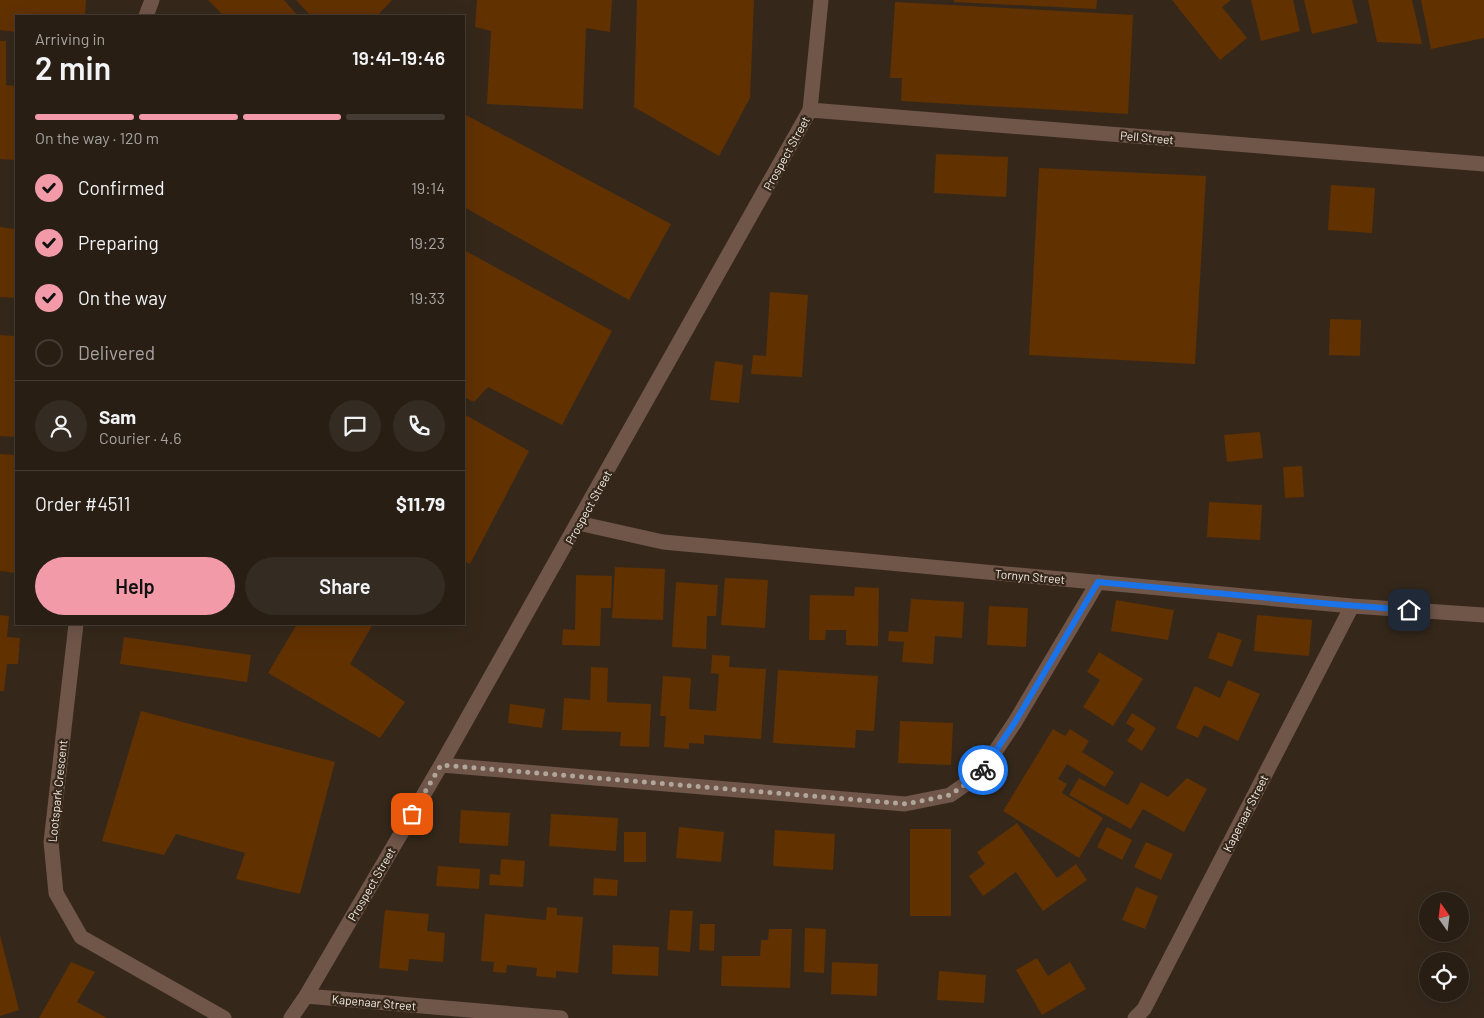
<!DOCTYPE html>
<meta charset="utf-8">
<style>
:root{--surface:#281e14;--page:#342b22;--text:#f1f3f6;--muted:#a5a2a0;--line:#443c34;--accent:#f39aa8}
body{margin:0;font-family:Barlow,sans-serif;background:var(--page);color:var(--text);height:100vh;display:flex;flex-direction:column;font-size:19px;white-space:nowrap}
*{box-sizing:border-box;margin:0}
p{font-size:16px;color:var(--muted)}
.icon{flex:none;width:28px;height:28px;fill:none;stroke:currentColor;stroke-width:2;stroke-linecap:round;stroke-linejoin:round}
.map{position:relative;flex:1;overflow:hidden}
.details{position:absolute;left:15px;top:15px;width:450px;height:610px;display:flex;flex-direction:column;background:var(--surface);border-radius:0px;box-shadow:0 5px 20px #0002,0 0 0 1px var(--line)}
.details>*{flex:none}
.needle{width:32px;rotate:346deg}
.controls{position:absolute;left:1419px;top:892px;display:grid;gap:10px}
.controls a{display:grid;place-items:center;width:50px;height:50px;border-radius:50%;background:var(--surface);box-shadow:0 5px 20px #0002,0 0 0 1px var(--line);font-size:25px}
.pin{position:absolute;display:grid;place-items:center;width:42px;height:42px;color:#fff;margin:-21px;border-radius:10px;box-shadow:0 2px 8px #0006}
.courier{position:absolute;display:grid;place-items:center;width:50px;height:50px;margin:-25px;border:4px solid #1a73e8;border-radius:50%;background:#fff;color:#222;box-shadow:0 1px 6px #0007}
.head em{font-style:normal;font-weight:600}
.head div{display:flex;flex-direction:column-reverse}
.head{display:flex;align-items:center;justify-content:space-between;height:85px;padding:0 20px}
h1{font-size:32px;font-weight:600;line-height:38px}
.bar{display:grid;grid-template-columns:repeat(4,1fr);gap:8px 5px;align-content:center;height:60px;padding:0 20px}
.bar i{height:6px;border-radius:4px;background:var(--line)}
.bar .active{background:var(--accent)}
.bar p{grid-column:span 4}
.line{display:flex;align-items:center;gap:12px;padding:0 20px;border-top:1px solid var(--line)}
.line div{flex:1}
.round{display:grid;place-items:center;flex:none;width:52px;height:52px;border-radius:26px;background:var(--page)}
ol{padding:0 20px;list-style:none}
li{display:flex;align-items:center;gap:15px;height:55px}
li p{margin-inline-start:auto}
li .icon{padding:5px;border-radius:50%;background:var(--accent);color:#111;stroke-width:4}
li:last-child{color:var(--muted)}
li i{width:28px;height:28px;border:2px solid var(--line);border-radius:50%}
.cta{display:flex;gap:10px;margin-top:auto;padding:10px 20px}
.cta a{flex:1;height:58px;border-radius:30px;background:var(--accent);color:#111;font-size:20px;font-weight:600;line-height:58px;text-align:center}
.cta a+a{background:var(--page);color:var(--text)}
.map>svg:first-child{display:block}
</style>
<div class="map">
<svg width="1484" height="1018" viewBox="0 0 1484 1018">
<rect width="100%" height="100%" fill="#35281b"/>
<path fill="#613100" d="M0 0H86L85 16H16V32L0 30Z
M208 0H284L298 16H224Z
M296 0H392L377 16H311Z
M477 0H612L610 32 586 28 583 109 487 104 491 31 475 27Z
M637 0H754L750 98 719 156 634 107Z
M954 0H1097L1096 9 954 2Z
M1172 0H1231L1222 7 1247 38 1220 60Z
M1251 0H1293L1300 31 1261 41Z
M1304 0H1352L1358 23 1312 34Z
M1368 0H1412L1422 44 1377 42Z
M1421 0H1484V38L1431 49Z
M895 2 1133 15 1128 114 901 101 902 78H890Z
M0 41H6V85L16 86V160L0 159Z
M466 115 671 224 629 300 464 207V119Z
M936 154 1008 157 1006 197 934 193Z
M1039 168 1206 176 1195 364 1029 355Z
M1331 185 1375 188 1372 233 1328 230Z
M0 227 16 229V298L0 297Z
M464 250 612 331 562 425 488 387 474 402 464 397Z
M770 292 808 295 802 377 751 374 753 355 766 356Z
M1330 319 1361 320 1360 356 1329 355Z
M0 335 16 336V437L0 436Z
M715 361 743 365 739 403 710 400Z
M464 414 529 451 470 564 464 561Z
M1260 432 1263 458 1227 462 1224 435Z
M0 454 16 455V573L0 571Z
M1302 466 1304 497 1285 498 1283 467Z
M1209 502 1262 505 1260 540 1207 537Z
M615 567 665 569 663 620 612 618Z
M576 575 612 576 611 608H601L600 646 562 645 563 629 575 630Z
M725 578 768 580 765 628 721 625Z
M676 582 718 585 716 616H707L706 649 672 647Z
M855 587 879 588 878 646 846 645V630H826L825 640H809L810 595 854 596Z
M911 599 964 602 962 638 935 636 933 664 902 662 904 642 888 641 889 631 908 632Z
M1116 600 1174 610 1168 640 1111 631Z
M989 606 1028 608 1026 647 987 645Z
M0 615 9 616 7 637 20 638 18 664H7L4 691H0Z
M1257 615 1312 620 1309 656 1254 651Z
M297 624H373L350 664 405 702 380 738 268 673Z
M1218 632 1242 640 1232 667 1208 658Z
M124 637 251 655 247 682 120 664Z
M1099 652 1143 679 1113 726 1083 707 1100 680 1087 672Z
M712 655 730 656 729 667 766 669 761 739 704 735V744L689 743V749L664 747 666 716H660L663 676 691 678 689 709 716 711 719 674 711 673Z
M591 667 608 668 607 702 651 704 649 747 620 746 621 732 562 730 564 698 590 700Z
M778 670 878 676 874 731 856 730 855 748 773 743Z
M1228 680 1260 694 1238 741 1204 725 1198 738 1176 728 1195 686 1220 698Z
M510 704 545 709 542 728 508 723Z
M141 711 335 762 300 894 236 879 245 853 176 834 164 855 102 841Z
M1132 713 1156 728 1142 751 1127 741 1135 729 1126 723Z
M900 721 953 723 951 765 898 763Z
M1053 729 1065 736 1070 729 1089 741 1082 752 1114 772 1105 787 1067 764 1058 779 1067 784 1062 793 1103 818 1079 858 1003 811Z
M1079 778 1128 805 1141 782 1168 797 1187 778 1207 789 1184 832 1143 809 1131 829 1069 795Z
M461 810 510 813 508 846 459 843Z
M551 814 618 818 616 851 549 846Z
M1017 823 1057 878 1076 864 1087 880 1043 911 1016 872 983 896 969 876 985 864 977 852Z
M679 827 724 832 721 862 676 858Z
M1107 827 1132 840 1122 860 1097 847Z
M910 829H951V916H910Z
M775 830 835 834 833 870 773 866Z
M624 832H646V862H624Z
M1146 842 1173 854 1161 880 1134 867Z
M501 859 525 861 523 887 489 885 490 874 500 875Z
M438 866 480 869 479 889 436 886Z
M594 878 618 880 617 896 593 895Z
M1136 887 1158 896 1145 929 1122 920Z
M547 907 557 908V915L583 917 578 973 556 971V978L536 976 537 968 507 965 506 973 493 972 494 962 481 961 485 914 546 920Z
M385 910 429 914 427 931 445 933 443 962 409 959 408 971 379 968Z
M670 910 693 911 690 952 667 950Z
M700 924H715L714 951 699 950Z
M805 928 826 929 824 973 804 972Z
M769 929H792L790 988 721 986 722 956H760L761 940H768Z
M0 935 19 1010 0 1016Z
M613 945 659 947 658 976 612 974Z
M1037 958 1048 976 1070 962 1086 989 1042 1015 1016 970Z
M71 962 95 972 77 1002 107 1018H39Z
M832 962 878 964 877 996 831 994Z
M939 971 986 975 984 1003 937 1000Z"/>
<g fill="none" stroke-linecap="round" stroke-linejoin="round">
<path stroke="#705549" stroke-width="15" d="M146 16 152 0
M76 624 51 842 56 893 81 937 224 1018"/>
<path stroke="#705549" stroke-width="15" d="M810 110 1484 164
M578 523 663 542 1352 606 1484 615
M441 765 905 804 950 795 980 774 1015 722 1098 582
M306 996 561 1018
M291 1018 306 996 441 765 810 110 821 0
M1135 1018 1144 1009 1352 606"/>
</g>
<g fill="none" stroke-linecap="round" stroke-linejoin="round">
<path stroke="#b0a69c" stroke-width="5" stroke-dasharray="0 9" d="M412 814 441 765 906 804 950 795 980 774 983 770"/>
<path stroke="#1a73e8" stroke-width="6" d="M983 770 1015 722 1098 582 1332 604 1409 610"/>
</g>
<g text-anchor="middle" dominant-baseline="central" stroke-width="4.5" stroke-linejoin="round" paint-order="stroke">
<g font-size="12" fill="#f3eae2" stroke="#35281b">
<text transform="translate(1147 137) rotate(5)">Pell Street</text>
<text transform="translate(786 153) rotate(-61)">Prospect Street</text>
<text transform="translate(588 507) rotate(-61)">Prospect Street</text>
<text transform="translate(1030 576) rotate(5)">Tornyn Street</text>
<text transform="translate(57 791) rotate(-84)">Lootspark Crescent</text>
<text transform="translate(1245 813) rotate(-63)">Kapenaar Street</text>
<text transform="translate(371 884) rotate(-60)">Prospect Street</text>
<text transform="translate(374 1002) rotate(5)">Kapenaar Street</text>
</g>
</g>
</svg>
<div class="controls">
<a><svg class="needle" viewBox="-14 -14 28 28"><path d="M0-13l5 13h-10z" fill="#e53935"/><path d="M0 13l5-13h-10z" fill="#a5a2a0"/></svg></a>
<a><svg class="icon" aria-label="locate" viewBox="0 0 24 24"><circle cx="12" cy="12" r="6"/><path d="M12 2v4M12 18v4M2 12h4M18 12h4"/></svg></a>
</div>
<div class="pin" style="left:412px;top:814px;background:#ea580c"><svg class="icon" aria-label="bag" viewBox="0 0 24 24"><path d="M5 8h14l-1 12H6zM9 8a3 3 0 0 1 6 0"/></svg></div>
<div class="pin" style="left:1409px;top:610px;background:#1f2937"><svg class="icon" aria-label="home" viewBox="0 0 24 24"><path d="M3 11l9-7 9 7M6 9v11h12V9"/></svg></div>
<div class="courier" style="left:983px;top:770px"><svg class="icon" aria-label="bike" viewBox="0 0 24 24"><circle cx="6" cy="16" r="4"/><circle cx="18" cy="16" r="4"/><path d="M6 16l4-8h5l3 8M10 8l3 8H6M13 5h3"/></svg></div>
<section class="details">
<div class="head"><div><h1>2 min</h1><p>Arriving in</p></div><em>19:41–19:46</em></div>
<div class="bar"><i class="active"></i><i class="active"></i><i class="active"></i><i></i><p>On the way · 120 m</p></div>
<ol>
<li><svg class="icon" aria-label="check" viewBox="0 0 24 24"><path d="M5 12l5 5 9-10"/></svg>Confirmed<p>19:14</p></li>
<li><svg class="icon" aria-label="check" viewBox="0 0 24 24"><path d="M5 12l5 5 9-10"/></svg>Preparing<p>19:23</p></li>
<li><svg class="icon" aria-label="check" viewBox="0 0 24 24"><path d="M5 12l5 5 9-10"/></svg>On the way<p>19:33</p></li>
<li><i></i>Delivered</li>
</ol>
<div class="line" style="height:90px"><a class="round"><svg class="icon" aria-label="person" viewBox="0 0 24 24"><circle cx="12" cy="8" r="4"/><path d="M4 21q1-7 8-7t8 7"/></svg></a><div><b>Sam</b><p>Courier · 4.6</p></div><a class="round"><svg class="icon" aria-label="chat" viewBox="0 0 24 24"><path d="M4 5h16v11H9l-5 4z"/></svg></a><a class="round"><svg class="icon" aria-label="phone" viewBox="0 0 24 24"><path d="M5 4h4l2 5-3 2q2 4 5 5l2-3 5 2v4C11 20 4 13 5 4z"/></svg></a></div>
<div class="line" style="height:65px"><div>Order #4511</div><b>$11.79</b></div>
<div class="cta"><a>Help</a><a>Share</a></div>
</section>
</div>
